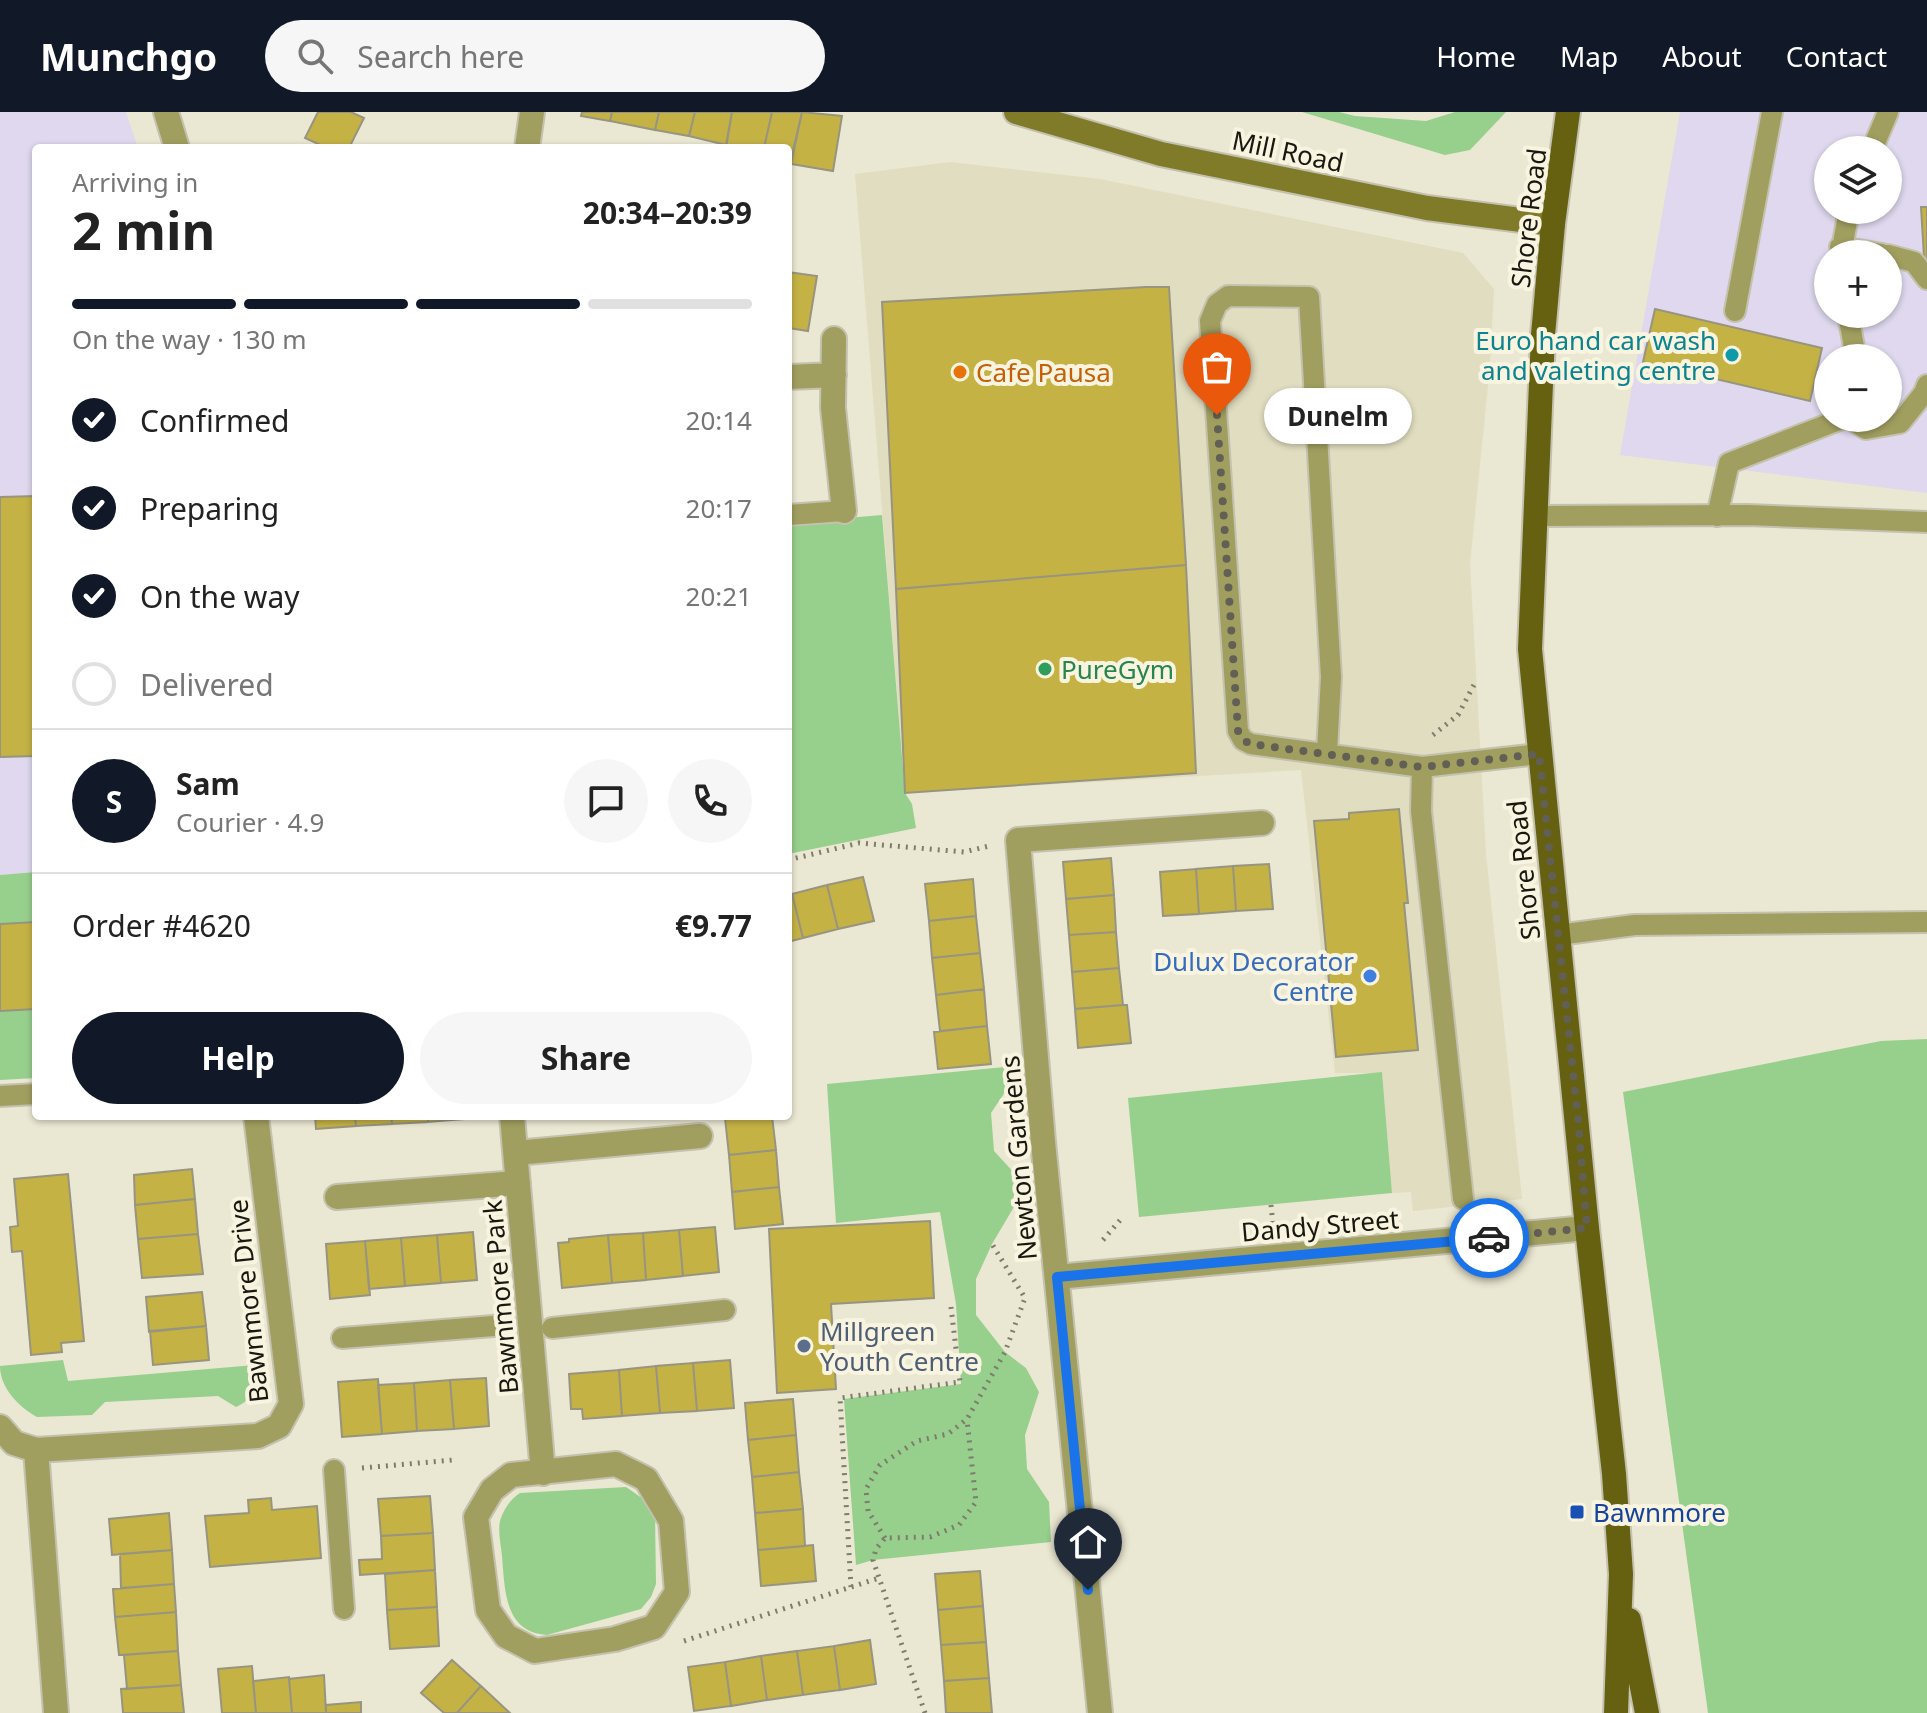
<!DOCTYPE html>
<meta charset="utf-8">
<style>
:root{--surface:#fff;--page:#f6f6f6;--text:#222;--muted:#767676;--line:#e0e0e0;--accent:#111827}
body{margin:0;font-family:"Noto Sans",sans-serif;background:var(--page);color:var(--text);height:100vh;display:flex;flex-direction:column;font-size:30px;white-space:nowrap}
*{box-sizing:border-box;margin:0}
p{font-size:26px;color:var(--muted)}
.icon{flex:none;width:44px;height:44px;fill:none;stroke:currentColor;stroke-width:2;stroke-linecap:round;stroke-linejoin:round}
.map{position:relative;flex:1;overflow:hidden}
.sheet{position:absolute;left:32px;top:32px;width:760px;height:976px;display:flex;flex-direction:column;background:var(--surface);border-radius:8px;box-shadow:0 2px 6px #0004}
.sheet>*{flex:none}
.tools{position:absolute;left:1814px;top:24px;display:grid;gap:16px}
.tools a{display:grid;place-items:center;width:88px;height:88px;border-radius:50%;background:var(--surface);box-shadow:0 2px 6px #0004;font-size:40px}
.pin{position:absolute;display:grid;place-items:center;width:68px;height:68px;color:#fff;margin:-82px -34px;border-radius:50% 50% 50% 0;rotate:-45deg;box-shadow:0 0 8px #0007}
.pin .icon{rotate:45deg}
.courier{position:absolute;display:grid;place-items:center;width:80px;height:80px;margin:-40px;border:6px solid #1a73e8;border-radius:50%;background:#fff;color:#222;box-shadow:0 2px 10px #0007}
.bubble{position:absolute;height:56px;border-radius:28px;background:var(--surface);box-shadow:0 2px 6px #0004;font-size:26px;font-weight:700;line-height:56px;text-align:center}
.head em{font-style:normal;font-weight:700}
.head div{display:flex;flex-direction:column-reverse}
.head{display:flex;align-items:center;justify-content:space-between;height:136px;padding:0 40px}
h1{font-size:52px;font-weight:700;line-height:60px}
.bar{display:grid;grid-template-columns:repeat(4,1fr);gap:12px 8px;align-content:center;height:96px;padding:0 40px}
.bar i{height:10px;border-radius:6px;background:var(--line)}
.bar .current{background:var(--accent)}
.bar p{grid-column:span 4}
.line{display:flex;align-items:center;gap:20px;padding:0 40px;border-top:2px solid var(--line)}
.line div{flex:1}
.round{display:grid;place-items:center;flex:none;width:84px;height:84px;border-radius:42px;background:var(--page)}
ol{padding:0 40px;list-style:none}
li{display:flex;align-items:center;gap:24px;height:88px}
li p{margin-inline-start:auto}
li .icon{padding:8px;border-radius:50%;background:var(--accent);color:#fff;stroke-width:4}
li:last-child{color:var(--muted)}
li i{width:44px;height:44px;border:4px solid var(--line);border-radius:50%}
.primary-button{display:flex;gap:16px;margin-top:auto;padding:16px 40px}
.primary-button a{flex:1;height:92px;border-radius:48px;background:var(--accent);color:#fff;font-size:32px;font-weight:700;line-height:92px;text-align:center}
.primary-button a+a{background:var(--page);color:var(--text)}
header{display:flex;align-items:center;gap:48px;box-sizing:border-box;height:112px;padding:0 40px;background:var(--accent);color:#fff}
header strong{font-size:38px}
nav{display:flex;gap:44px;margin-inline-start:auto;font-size:28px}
.search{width:560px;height:72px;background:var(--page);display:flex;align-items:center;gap:20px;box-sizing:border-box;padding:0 28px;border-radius:44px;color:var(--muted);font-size:30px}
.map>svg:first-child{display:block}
</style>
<header>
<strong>Munchgo</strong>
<div class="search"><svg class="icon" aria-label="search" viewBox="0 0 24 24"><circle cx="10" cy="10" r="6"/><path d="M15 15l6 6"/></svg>Search here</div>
<nav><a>Home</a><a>Map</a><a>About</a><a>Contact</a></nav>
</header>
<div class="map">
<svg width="1927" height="1601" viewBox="0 0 1927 1601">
<rect width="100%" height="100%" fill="#eae7d2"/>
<path fill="#e1ddc0" d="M950 50 1100 67 1463 141 1494 177 1490 253 1470 452 1486 742 1522 1087 1413 1099 1411 1080 1392 1081 1382 961H1335L1301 658 905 681 855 62Z"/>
<path fill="#dfd8ee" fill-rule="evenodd" d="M0 0H126L138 36H36V760L0 763Z
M1680 0H1927V381L1620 343ZM1828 38H1888V98H1828ZM1828 142H1888V202H1828ZM1828 246H1888V306H1828Z"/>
<path fill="#97cf8c" d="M1302 0H1339L1355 4 1426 9 1455 0H1506L1470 38 1445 43Z
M882 403 905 681 912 692 916 716 788 742V411Z
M36 760V810L0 812V763Z
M36 897V966L0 968V899Z
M1927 927V1601H1708L1623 980 1881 929Z
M1005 955 1007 977 991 1001 994 1039 1019 1066 1021 1083 992 1132 976 1167V1203L1005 1240 1026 1256 1039 1280 1025 1323 1027 1357 1049 1390 1051 1430 873 1448 856 1453 844 1287 961 1272 956 1192 940 1100 836 1111 827 972Z
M1382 960 1392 1081 1139 1105 1128 986Z
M63 1248 68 1269 255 1253C262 1271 253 1288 236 1295L218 1284 105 1290 92 1303 37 1305C19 1295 0 1276 0 1254Z
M626 1375 649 1391 655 1403 656 1472 651 1485 641 1497 547 1523C504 1520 505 1478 502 1444 501 1433 497 1416 501 1406 505 1395 511 1387 520 1381Z"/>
<path fill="#c5b245" stroke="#979480" stroke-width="2" d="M318 0H351L364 6 349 36H327L305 26Z
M582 0H612L610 9 581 4Z
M612 0H659L655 18 610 9Z
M659 0H695L689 24 655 18Z
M695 0H732L726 33 689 24Z
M732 0H772L764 36H726Z
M772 0H802L792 43 788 42V36H764Z
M802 0 842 4 833 59 791 52Z
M1921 95H1927V161H1925Z
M788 160 817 164 808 219 788 216Z
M1146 175H1169L1186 453 896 477 882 190Z
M1655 197 1822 236 1810 289 1643 250Z
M36 384V644L0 645V385Z
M1186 453 1196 661 905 681 896 477Z
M1399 697 1408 791H1404L1418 938 1336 945 1314 709 1349 707V701Z
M1111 746 1114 783 1066 787 1063 750Z
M1269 752 1273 797 1236 799 1233 754Z
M1233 754 1236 799 1199 802 1196 757Z
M1196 757 1199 802 1163 804 1160 760Z
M863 765 874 809 838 817 827 773Z
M973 767 976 804 929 809 925 772Z
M827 773 838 817 803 826 792 782Z
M792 782 803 826 788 830V783Z
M1114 783 1116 820 1069 823 1066 787Z
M976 804 980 841 932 846 929 809Z
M36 810V897L0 899V812Z
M1116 820 1119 856 1072 860 1069 823Z
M980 841 984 877 936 883 932 846Z
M1119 856 1123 893 1075 897 1072 860Z
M984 877 987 914 940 919 936 883Z
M1123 893H1127L1131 931 1078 936 1075 897Z
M987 914 991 952 938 957 934 920Z
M315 1004H355L356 1014 316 1017Z
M355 1004H391L392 1012 356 1014Z
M391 1004H428V1010L392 1012Z
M428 1004H464V1007L428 1010Z
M751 1004H772L776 1038 729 1043 725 1006Z
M776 1038 779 1075 732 1080 729 1043Z
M192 1057 195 1087 135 1093 134 1063Z
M68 1062 84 1229 61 1231 62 1240 31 1243 22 1139 12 1140 10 1115 18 1114 14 1067Z
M779 1075 783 1112 735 1117 732 1080Z
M195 1087 198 1122 138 1127 135 1093Z
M930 1109 934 1186 831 1192 836 1277 777 1281 769 1117Z
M715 1115 719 1160 683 1164 679 1118Z
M679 1118 683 1164 646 1168 643 1121Z
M473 1120 477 1168 441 1171 437 1123Z
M643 1121 646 1168 612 1171 608 1123Z
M198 1122 203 1162 142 1166 138 1127Z
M437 1123 441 1171 405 1174 401 1126Z
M608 1123 612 1171 562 1176 558 1131 569 1130V1127Z
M401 1126 405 1174 369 1177 365 1129Z
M365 1129 370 1183 330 1187 326 1132Z
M202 1180 206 1214 149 1220 146 1185Z
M206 1214 209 1248 153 1253 150 1219Z
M730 1248 734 1296 697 1299 693 1251Z
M693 1251 697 1299 660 1301 656 1254Z
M656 1254 660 1301 622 1304 619 1258Z
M619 1258 622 1304 583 1307 582 1297H571L569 1262Z
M486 1266 489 1314 454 1317 450 1268Z
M378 1267 382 1322 342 1325 338 1270Z
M450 1268 454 1317 417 1319 414 1271Z
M414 1271 417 1319 382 1322 378 1273Z
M793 1287 796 1323 748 1328 745 1291Z
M796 1323 799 1360 752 1365 748 1328Z
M799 1360 803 1397 755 1401 752 1365Z
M430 1384 433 1421 381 1424 378 1387Z
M271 1386 272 1398 317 1394 321 1446 210 1455 205 1404 249 1401 248 1388Z
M803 1397 805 1434 758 1438 755 1401Z
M169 1401 172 1438 112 1443 109 1407Z
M433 1421 435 1458 360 1463 359 1448 382 1447 381 1424Z
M813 1433 816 1469 761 1474 758 1438Z
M172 1438 174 1472 121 1476 120 1442Z
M435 1458 437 1495 387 1498 385 1462Z
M980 1459 983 1494 938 1498 935 1462Z
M174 1472 176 1500 115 1505 113 1477Z
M983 1494 986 1530 941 1533 938 1498Z
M437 1495 439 1534 390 1537 387 1498Z
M176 1500 178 1539 119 1543 115 1505Z
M870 1528 876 1572 840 1578 834 1534Z
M986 1530 989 1566 944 1569 941 1533Z
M834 1534 840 1578 803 1583 797 1539Z
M178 1539 181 1573 127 1577 124 1543Z
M797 1539 803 1583 767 1588 761 1544Z
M761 1544 767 1588 731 1594 725 1550Z
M452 1548 481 1574 457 1601H444L421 1581Z
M725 1550 731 1594 694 1599 688 1555Z
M252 1554 256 1601H222L218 1557Z
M324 1563 326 1601H292L289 1567Z
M289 1565 292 1601H256L253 1569Z
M989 1566 992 1601H946L944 1569Z
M181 1573 184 1601H123L121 1577Z
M481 1574 510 1601H457Z
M361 1590V1601H326V1593Z"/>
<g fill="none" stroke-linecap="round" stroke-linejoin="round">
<g stroke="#c4c2af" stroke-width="24">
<path id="lane" d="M1872 38 1888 0
M1840 135 1882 142
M1841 142 1849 98
M1888 143 1914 150 1927 167
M1735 199 1772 0
M1848 202 1856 246
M1849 306 1866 317 1900 311 1924 281 1927 273
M788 403 844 399
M1535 404 1748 403 1927 410
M1717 404 1729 351 1844 306
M1327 640 1331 565 1309 185 1228 184 1217 192 1210 209 1238 619 1243 628 1251 632 1422 655 1539 642
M1422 655 1421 699 1463 1087
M1558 823 1635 813 1927 810
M0 984 36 982
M552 1216 725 1198
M342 1226 506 1213
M334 1358 344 1497"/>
</g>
<g stroke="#c4c2af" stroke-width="28">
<path id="street" d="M166 0 177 36
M527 36 532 0
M834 227 833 296 844 399
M788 265 834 263
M512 1004 543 1361
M516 1041 700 1024
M337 1085 518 1071
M1057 1165 1587 1116
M0 1315 14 1331 36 1338 258 1324 279 1314 291 1292 256 1004
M36 1338 56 1601
M616 1352 646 1367 671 1409 677 1480 654 1515 615 1527 535 1539 506 1524 488 1498 476 1405 492 1378 511 1363Z
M1100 1601 1043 1030 1018 728 1262 711"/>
</g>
<g stroke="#c4c2af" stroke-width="28">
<path id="secondary" d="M1016 0 1161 42 1427 96 1553 112"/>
</g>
<g stroke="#c4c2af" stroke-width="28">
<path id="primary" d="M1568 0 1553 112 1543 223 1530 537 1587 1116 1614 1362 1621 1462 1616 1601
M1629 1508 1647 1601"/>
</g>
<path stroke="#7e7c6d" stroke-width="5" stroke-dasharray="2 6" stroke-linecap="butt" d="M1433 623 1458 603 1476 569
M788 748 859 731 964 740 989 734
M1271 1093 1273 1112
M1103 1128 1121 1107
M362 1356 453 1348
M885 1426 868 1399 866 1377 880 1353 917 1329 948 1322 967 1307 1005 1240 1025 1186 992 1132
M851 1475 840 1286 960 1270 951 1195
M684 1529 879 1466
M925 1601 873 1448 876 1437 885 1426 930 1425 959 1413 976 1390 967 1308"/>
<use href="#lane" stroke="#a19f5f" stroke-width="20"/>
<use href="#street" stroke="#a19f5f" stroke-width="24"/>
<use href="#secondary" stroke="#7f7b28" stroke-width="24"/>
<use href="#primary" stroke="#656110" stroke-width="24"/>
</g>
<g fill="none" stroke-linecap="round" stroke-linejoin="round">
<path stroke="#626054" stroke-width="8" stroke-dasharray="0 14.4" d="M1217 303 1238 619 1243 628 1251 632 1422 655 1539 642 1578 1007 1587 1116 1489 1126"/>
<path stroke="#1a73e8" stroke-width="10" d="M1088 1478 1057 1165 1489 1126"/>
</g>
<circle fill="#0f9aa8" stroke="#f8f4df" stroke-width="3" cx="1732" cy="243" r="8"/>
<circle fill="#e8710a" stroke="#f8f4df" stroke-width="3" cx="960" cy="260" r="8"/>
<circle fill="#2e9e5b" stroke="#f8f4df" stroke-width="3" cx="1045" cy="557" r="8"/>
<circle fill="#3f7fe0" stroke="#f8f4df" stroke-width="3" cx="1370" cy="864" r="8"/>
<circle fill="#5c6f8a" stroke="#f8f4df" stroke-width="3" cx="804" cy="1234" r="8"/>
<rect fill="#1a4fb4" stroke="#f8f4df" stroke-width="3" x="1569" y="1392" width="16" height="16" rx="4"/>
<g text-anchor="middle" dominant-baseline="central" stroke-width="8" stroke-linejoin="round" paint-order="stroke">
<g font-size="26" fill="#191810" stroke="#f8f4df">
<text transform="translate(1288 39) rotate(12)">Mill Road</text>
<text transform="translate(1528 106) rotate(-83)">Shore Road</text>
<text transform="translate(1523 758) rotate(-96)">Shore Road</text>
<text transform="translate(1018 1046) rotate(-95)">Newton Gardens</text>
<text transform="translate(1320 1113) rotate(-5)">Dandy Street</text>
<text transform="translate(500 1185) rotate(-95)">Bawnmore Park</text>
<text transform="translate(248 1189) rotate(-96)">Bawnmore Drive</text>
</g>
<g font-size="26" fill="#0d838f" stroke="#f8f4df" text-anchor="end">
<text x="1716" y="228">Euro hand car wash<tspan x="1716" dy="30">and valeting centre</tspan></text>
</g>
<g font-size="26" fill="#c56008" stroke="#f8f4df" text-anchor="start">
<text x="976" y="260">Cafe Pausa</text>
</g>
<g font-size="26" fill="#27864d" stroke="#f8f4df" text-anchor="start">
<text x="1061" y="557">PureGym</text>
</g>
<g font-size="26" fill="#366cbe" stroke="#f8f4df" text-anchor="end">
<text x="1354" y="849">Dulux Decorator<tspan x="1354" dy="30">Centre</tspan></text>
</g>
<g font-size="26" fill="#4e5e75" stroke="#f8f4df" text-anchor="start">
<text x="820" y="1219">Millgreen<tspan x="820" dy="30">Youth Centre</tspan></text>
</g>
<g font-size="26" fill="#164399" stroke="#f8f4df" text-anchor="start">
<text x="1593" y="1400">Bawnmore</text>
</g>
</g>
</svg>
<div class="tools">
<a><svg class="icon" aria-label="layers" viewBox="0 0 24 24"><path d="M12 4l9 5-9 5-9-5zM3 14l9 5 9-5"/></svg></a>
<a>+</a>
<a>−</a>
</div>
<div class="pin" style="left:1217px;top:303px;background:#ea580c"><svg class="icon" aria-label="bag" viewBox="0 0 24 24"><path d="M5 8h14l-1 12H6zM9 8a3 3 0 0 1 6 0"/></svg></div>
<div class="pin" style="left:1088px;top:1478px;background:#1f2937"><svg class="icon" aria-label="home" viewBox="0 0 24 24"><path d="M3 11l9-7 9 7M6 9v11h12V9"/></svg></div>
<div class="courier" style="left:1489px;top:1126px"><svg class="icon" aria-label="car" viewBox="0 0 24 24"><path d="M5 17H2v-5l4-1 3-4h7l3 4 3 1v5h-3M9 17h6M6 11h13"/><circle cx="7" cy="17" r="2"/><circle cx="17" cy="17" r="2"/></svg></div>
<div class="bubble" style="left:1264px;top:276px;width:148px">Dunelm</div>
<section class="sheet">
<div class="head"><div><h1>2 min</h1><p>Arriving in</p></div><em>20:34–20:39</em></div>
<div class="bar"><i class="current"></i><i class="current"></i><i class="current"></i><i></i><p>On the way · 130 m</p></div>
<ol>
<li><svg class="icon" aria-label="check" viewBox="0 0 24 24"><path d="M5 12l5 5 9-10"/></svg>Confirmed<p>20:14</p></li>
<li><svg class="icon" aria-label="check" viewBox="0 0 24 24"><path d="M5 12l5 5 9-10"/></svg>Preparing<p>20:17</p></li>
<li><svg class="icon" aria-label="check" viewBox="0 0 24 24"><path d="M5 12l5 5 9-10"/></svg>On the way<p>20:21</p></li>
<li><i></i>Delivered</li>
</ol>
<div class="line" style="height:144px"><b class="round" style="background:var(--accent);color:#fff">S</b><div><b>Sam</b><p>Courier · 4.9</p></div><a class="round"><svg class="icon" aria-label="chat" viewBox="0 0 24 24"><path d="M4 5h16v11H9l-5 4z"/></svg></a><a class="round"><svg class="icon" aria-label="phone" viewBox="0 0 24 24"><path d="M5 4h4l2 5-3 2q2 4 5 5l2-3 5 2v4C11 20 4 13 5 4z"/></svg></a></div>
<div class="line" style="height:104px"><div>Order #4620</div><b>€9.77</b></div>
<div class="primary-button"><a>Help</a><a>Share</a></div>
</section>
</div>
